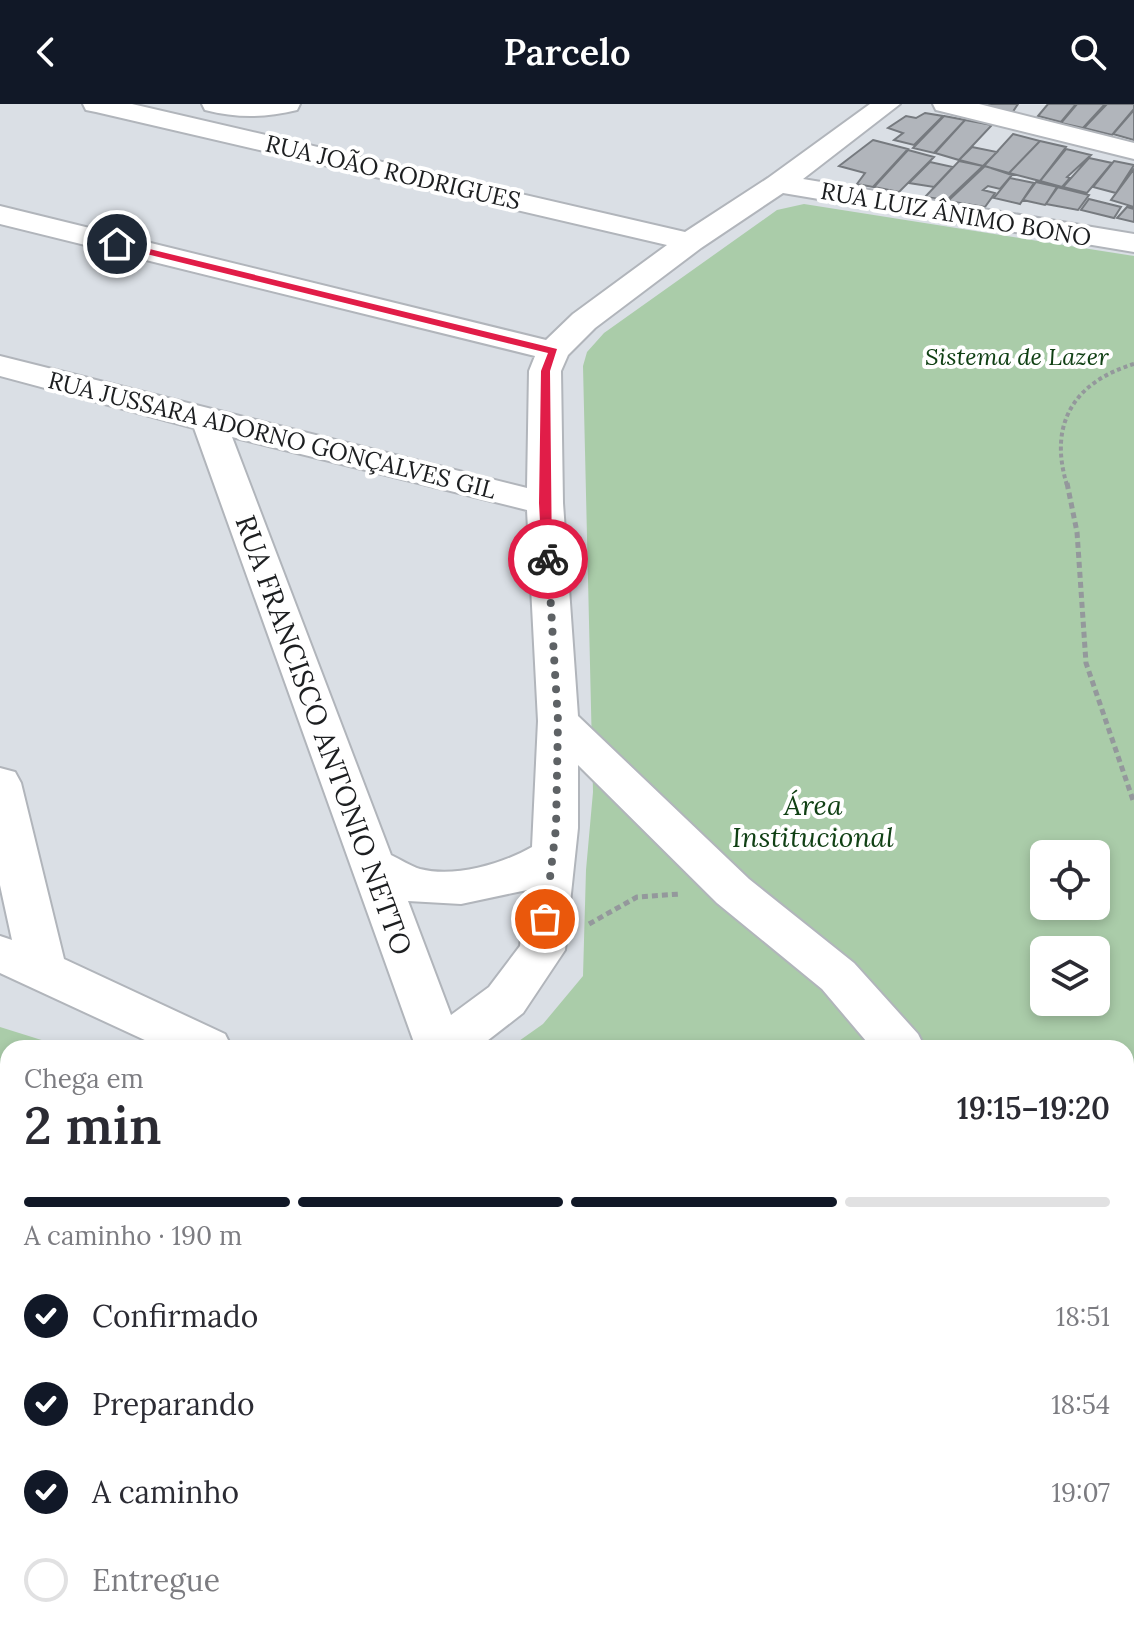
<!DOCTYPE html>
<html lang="pt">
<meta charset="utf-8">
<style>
:root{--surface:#fff;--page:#f7f7f7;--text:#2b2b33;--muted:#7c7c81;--line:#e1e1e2;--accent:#111827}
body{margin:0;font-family:Lora,serif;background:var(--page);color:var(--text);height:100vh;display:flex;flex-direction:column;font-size:30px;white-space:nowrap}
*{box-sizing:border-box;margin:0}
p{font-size:26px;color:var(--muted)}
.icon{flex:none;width:44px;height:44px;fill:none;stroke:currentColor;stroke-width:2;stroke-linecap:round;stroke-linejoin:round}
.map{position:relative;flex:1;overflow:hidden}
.drawer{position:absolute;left:0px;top:936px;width:1134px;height:600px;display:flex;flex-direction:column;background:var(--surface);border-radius:24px 24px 0 0;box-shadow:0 4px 12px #0003}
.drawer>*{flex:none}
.tools{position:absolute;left:1030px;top:736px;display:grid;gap:16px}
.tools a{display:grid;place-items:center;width:80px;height:80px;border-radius:12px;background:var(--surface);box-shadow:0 4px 12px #0003;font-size:40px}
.pin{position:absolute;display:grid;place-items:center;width:68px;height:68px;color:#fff;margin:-34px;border:4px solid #fff;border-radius:50%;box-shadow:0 2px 8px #0007}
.courier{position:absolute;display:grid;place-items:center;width:80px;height:80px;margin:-40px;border:6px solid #e11d48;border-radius:50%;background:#fff;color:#222;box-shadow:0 2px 10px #0007}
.overview em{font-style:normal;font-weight:600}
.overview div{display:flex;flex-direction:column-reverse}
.overview{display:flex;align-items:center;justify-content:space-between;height:136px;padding:0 24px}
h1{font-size:52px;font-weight:600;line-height:60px}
.bar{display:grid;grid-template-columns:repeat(4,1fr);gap:12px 8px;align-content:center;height:96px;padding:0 24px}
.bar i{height:10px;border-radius:6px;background:var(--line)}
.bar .active{background:var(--accent)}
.bar p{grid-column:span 4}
ol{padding:0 24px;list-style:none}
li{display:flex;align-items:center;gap:24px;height:88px}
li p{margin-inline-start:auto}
li .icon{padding:8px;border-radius:50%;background:var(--accent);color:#fff;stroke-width:4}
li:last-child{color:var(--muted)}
li i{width:44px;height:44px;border:4px solid var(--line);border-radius:50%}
header{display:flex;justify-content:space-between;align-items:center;height:104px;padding:0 24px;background:var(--accent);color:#fff;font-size:36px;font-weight:600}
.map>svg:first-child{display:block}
</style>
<header><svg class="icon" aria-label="back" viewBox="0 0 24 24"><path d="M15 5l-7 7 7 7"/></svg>Parcelo<svg class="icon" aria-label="search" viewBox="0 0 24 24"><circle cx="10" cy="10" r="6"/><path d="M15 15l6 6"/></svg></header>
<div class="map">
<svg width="1134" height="1536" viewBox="0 0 1134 1536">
<rect width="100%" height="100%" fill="#dadfe5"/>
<path fill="#aacca9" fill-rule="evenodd" d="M804 100 1134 152V1013L1126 1018V944H509L543 920 583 872 586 766 593 688 583 262 587 248 604 229 777 106ZM1044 750H1096V802H1044ZM1044 846H1096V898H1044Z
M0 923 67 944H8V1528H820L819 1536H0Z"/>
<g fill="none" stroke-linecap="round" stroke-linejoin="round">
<path fill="#8bd4ed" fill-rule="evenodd" d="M0 1503 8 1506V1522L0 1519Z
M43 1528H77L82 1530 84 1536H50L45 1534Z"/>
</g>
<path fill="#b1b5bb" stroke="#767a7f" stroke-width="2" d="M990 0H1018L1012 9 986 3Z
M1048 0H1076L1061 18 1038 12Z
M1077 0H1105L1083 24 1061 19Z
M1107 0H1134V5L1112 31 1084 24Z
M1134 7V36L1113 30 1134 6Z
M925 9 943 12 914 41 894 36 903 29 888 24 906 12 916 14Z
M944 12 965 16 934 49 913 44Z
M965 16 992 21 959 56 935 49Z
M1013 30 1040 37 1009 69 984 62Z
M873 36 908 45 873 83 857 80 865 69 839 62Z
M1040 37 1066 43 1040 77 1009 69Z
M972 43 997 48 983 62 959 56Z
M1066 45 1091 51 1067 73 1070 74 1062 83 1040 77Z
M908 46 934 53 899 88 874 83Z
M1089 54 1112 59 1087 89 1063 83Z
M959 57 983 62 947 96 925 93Z
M1114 57 1134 61 1116 89 1093 83Z
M930 58 953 63 934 83 909 79Z
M985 62 1012 71 1000 85 988 82 983 86 995 89 985 103 948 97Z
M1134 65V103L1111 96Z
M1010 74 1034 79 1020 100 994 94Z
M1036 78 1058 83 1045 101 1023 96Z
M1057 83 1089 91 1078 106 1046 100Z
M1089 95 1121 103 1114 114 1081 106Z
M1127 103 1134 105V118L1117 114Z"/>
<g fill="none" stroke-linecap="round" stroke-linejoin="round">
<g stroke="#b1b5bb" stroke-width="4">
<path id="street" d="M83 0H132L685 128 768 74 870 0H900L803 75 1134 130V148L783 89 701 144 595 224 568 251 561 267 563 399 578 612 749 775 854 859 918 930 925 944H872L822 885 717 799 578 661V724L565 846 523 909 478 944H416L194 324 0 272V252L527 384 529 267 535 252 0 120V102L546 236 573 210 667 141 96 8 86 6ZM232 333 527 406 538 617 532 743C502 760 455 774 420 765 410 762 400 755 391 751ZM527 786 520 842 489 883 451 911 408 797 461 800Z
M202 0H300L297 6C264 14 237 14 205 6Z
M933 0H979L1134 39V55L936 6Z
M0 664 15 668 21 679 64 855 225 930 232 944H162L0 869V832L12 836 0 781Z
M1126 1093 1134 1096V1142L1126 1139Z"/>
</g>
<path stroke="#94989c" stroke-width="4" stroke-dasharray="4 3" stroke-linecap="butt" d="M1067 381C1048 320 1074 278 1134 260"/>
<path stroke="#94989c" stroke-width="5" stroke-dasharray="6 4" stroke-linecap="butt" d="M1067 379 1077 428 1086 559 1134 699
M589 820 637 793 680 790"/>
<use href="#street" fill="#fff" fill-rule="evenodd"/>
</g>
<path fill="#e11d48" d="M117 137 557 245 550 267 552 458 542 455 539 399 541 267 548 249 114 142Z"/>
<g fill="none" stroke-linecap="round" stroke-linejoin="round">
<path stroke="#5e6265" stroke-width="8" stroke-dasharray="0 14.4" d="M545 815 556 724 558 617 548 455"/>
</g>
<g text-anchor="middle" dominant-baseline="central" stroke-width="8" stroke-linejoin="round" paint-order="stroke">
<g font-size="24" fill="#1c1e20" stroke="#fff">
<text transform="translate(393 68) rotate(13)">RUA JOÃO RODRIGUES</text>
<text transform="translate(956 110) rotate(10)">RUA LUIZ ÂNIMO BONO</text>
<text transform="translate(272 331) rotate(14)">RUA JUSSARA ADORNO GONÇALVES GIL</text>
</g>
<g font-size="24" font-style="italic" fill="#104014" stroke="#fff">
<text x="1017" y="252">Sistema de Lazer</text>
</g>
<g font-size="28" fill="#1c1e20" stroke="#fff">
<text transform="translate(324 631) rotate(70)">RUA FRANCISCO ANTONIO NETTO</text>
</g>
<g font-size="28" font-style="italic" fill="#104014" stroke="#fff">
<text x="813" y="701">Área<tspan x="813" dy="32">Institucional</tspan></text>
</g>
</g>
</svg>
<div class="tools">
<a><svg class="icon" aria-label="locate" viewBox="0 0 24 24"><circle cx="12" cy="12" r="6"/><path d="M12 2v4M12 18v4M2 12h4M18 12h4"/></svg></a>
<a><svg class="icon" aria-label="layers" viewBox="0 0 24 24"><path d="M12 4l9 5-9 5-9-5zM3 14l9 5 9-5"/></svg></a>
</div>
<div class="pin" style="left:545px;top:815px;background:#ea580c"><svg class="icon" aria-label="bag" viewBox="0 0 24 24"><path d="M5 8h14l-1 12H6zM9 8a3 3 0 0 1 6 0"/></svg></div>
<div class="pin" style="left:117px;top:140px;background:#1f2937"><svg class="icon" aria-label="home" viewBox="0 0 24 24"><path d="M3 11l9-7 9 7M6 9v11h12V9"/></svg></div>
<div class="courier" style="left:548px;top:455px"><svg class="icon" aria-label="bike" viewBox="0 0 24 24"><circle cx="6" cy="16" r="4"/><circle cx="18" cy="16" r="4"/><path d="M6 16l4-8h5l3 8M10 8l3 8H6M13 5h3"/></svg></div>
<section class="drawer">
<div class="overview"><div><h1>2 min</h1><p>Chega em</p></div><em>19:15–19:20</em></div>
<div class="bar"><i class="active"></i><i class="active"></i><i class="active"></i><i></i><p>A caminho · 190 m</p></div>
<ol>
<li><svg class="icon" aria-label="check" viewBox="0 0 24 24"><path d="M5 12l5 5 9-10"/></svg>Confirmado<p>18:51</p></li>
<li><svg class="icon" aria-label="check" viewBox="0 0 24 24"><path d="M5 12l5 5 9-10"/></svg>Preparando<p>18:54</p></li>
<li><svg class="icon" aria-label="check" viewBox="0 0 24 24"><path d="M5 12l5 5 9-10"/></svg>A caminho<p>19:07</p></li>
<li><i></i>Entregue</li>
</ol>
</section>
</div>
